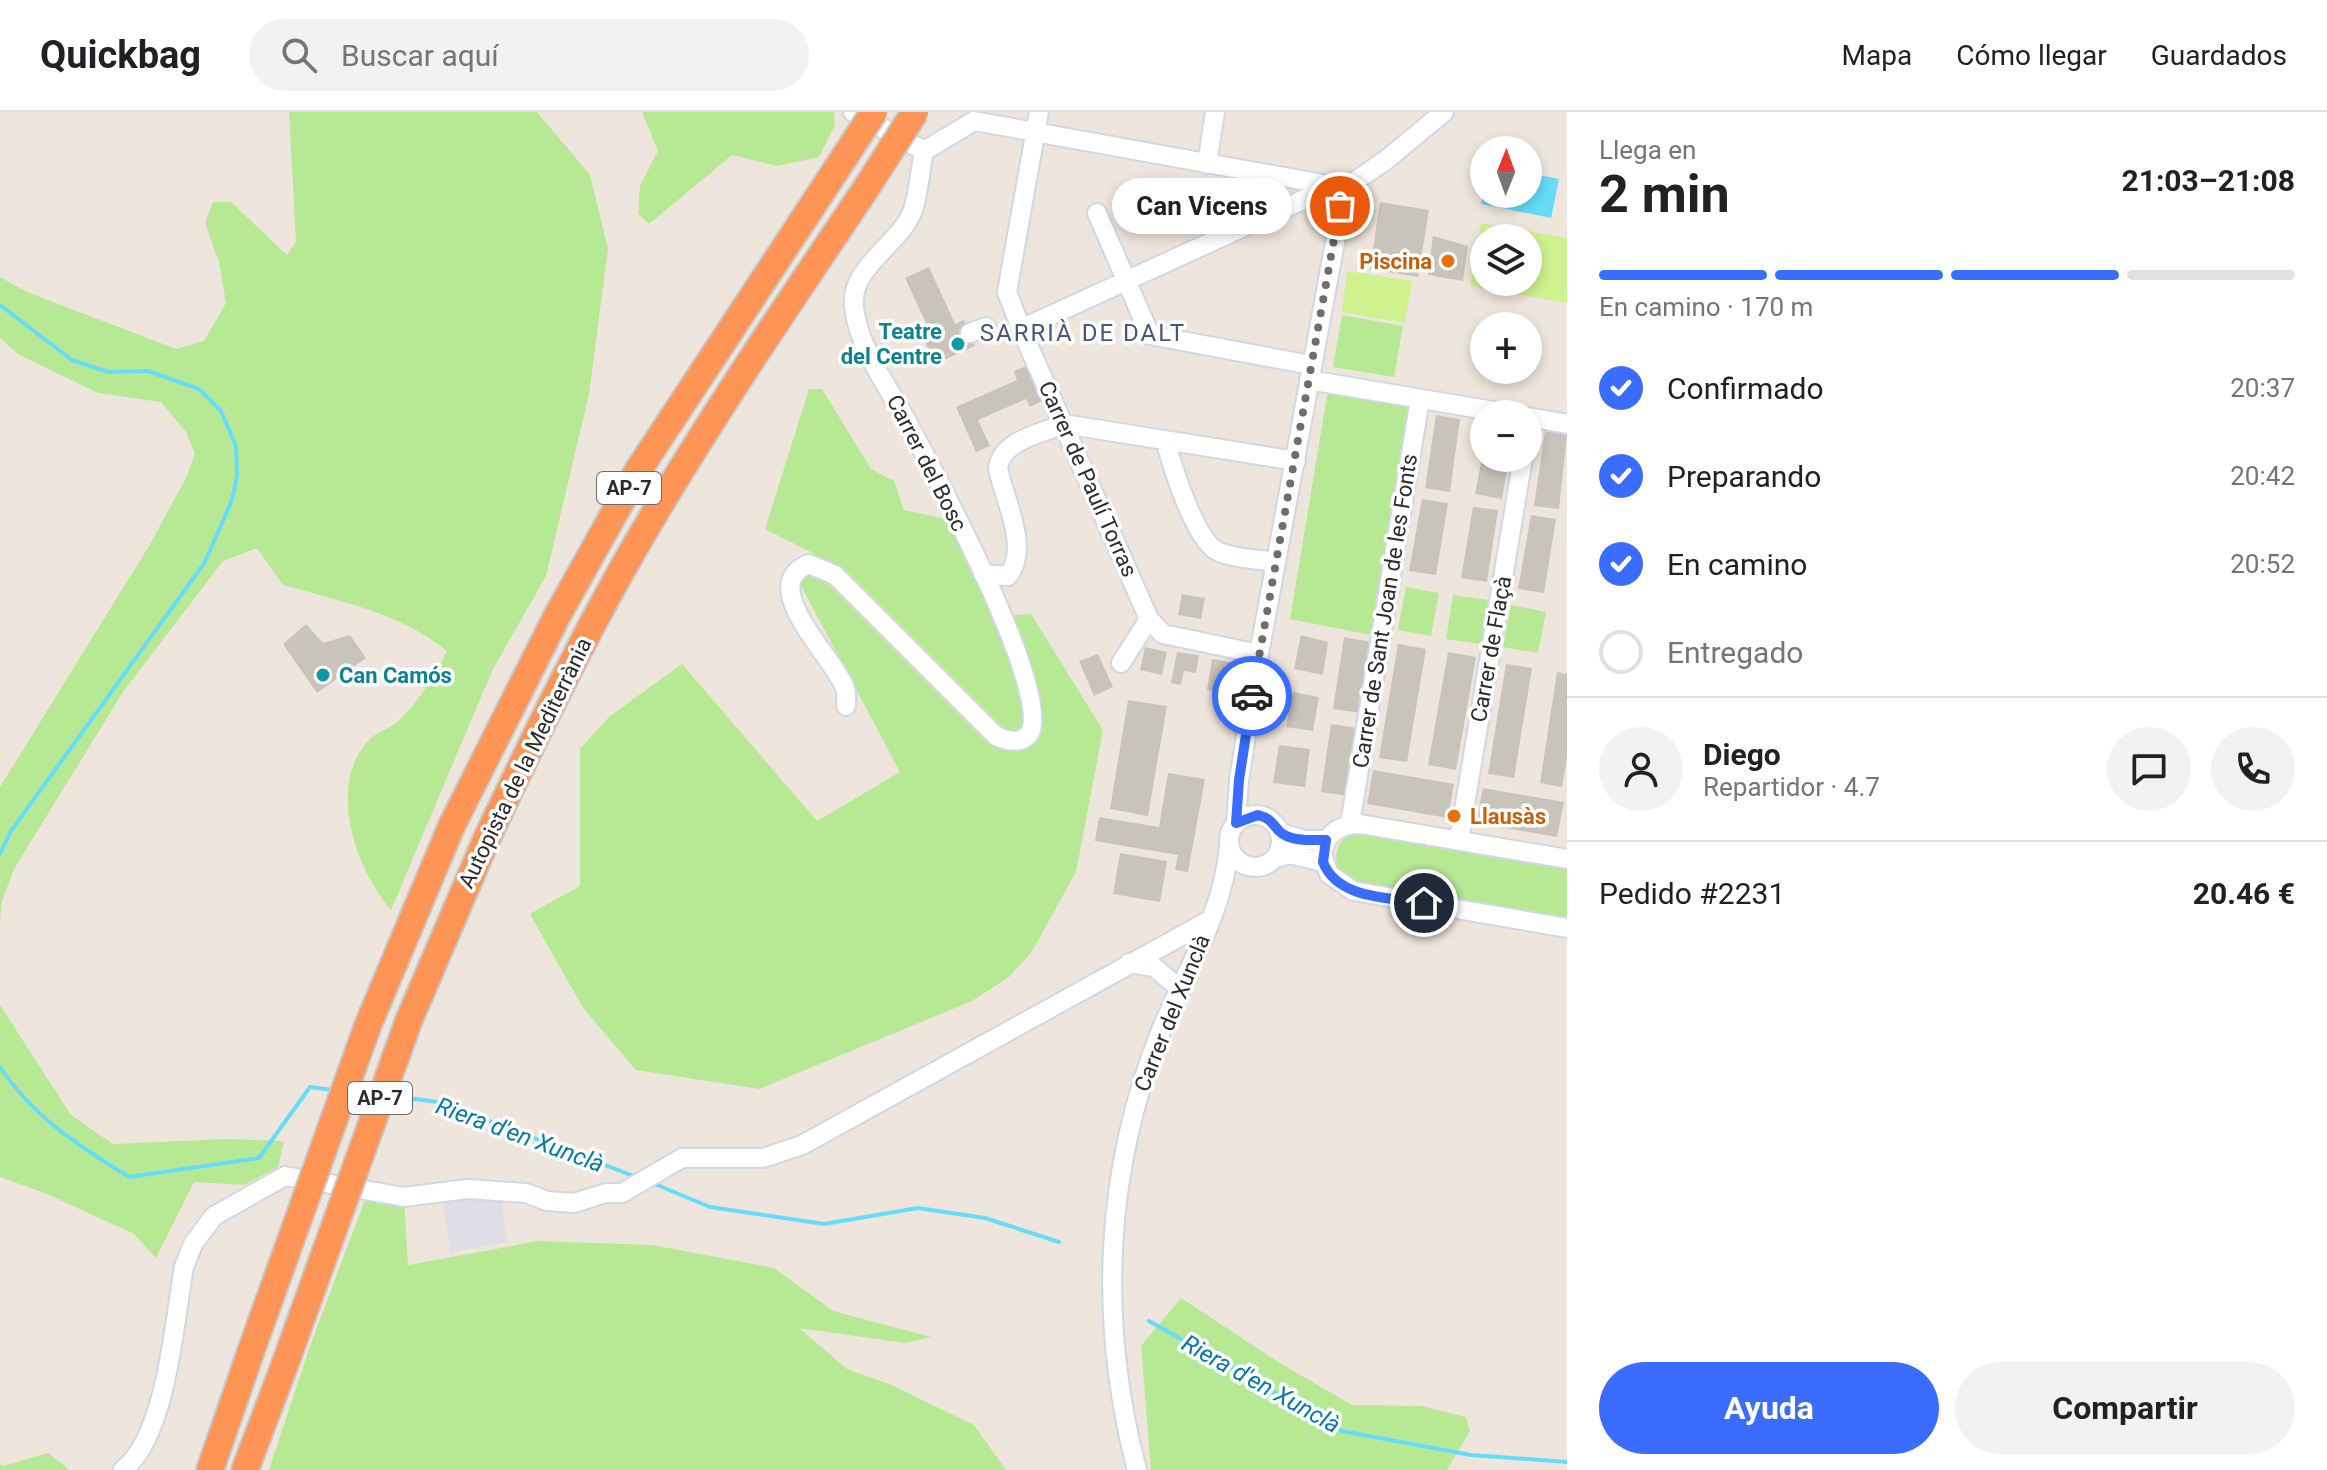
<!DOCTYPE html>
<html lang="es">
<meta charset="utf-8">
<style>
:root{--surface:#fff;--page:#f2f2f2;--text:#202124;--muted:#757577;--line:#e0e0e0;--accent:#396cff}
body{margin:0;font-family:Roboto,sans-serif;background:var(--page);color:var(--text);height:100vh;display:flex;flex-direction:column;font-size:30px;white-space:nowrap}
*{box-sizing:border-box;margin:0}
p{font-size:26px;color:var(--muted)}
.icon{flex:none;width:44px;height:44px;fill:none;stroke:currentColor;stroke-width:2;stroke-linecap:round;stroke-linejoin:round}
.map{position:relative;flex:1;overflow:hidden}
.sheet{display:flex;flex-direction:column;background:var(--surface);width:760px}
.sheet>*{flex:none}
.needle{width:52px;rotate:1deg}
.tools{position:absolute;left:1470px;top:24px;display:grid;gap:16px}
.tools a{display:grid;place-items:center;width:72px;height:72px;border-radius:50%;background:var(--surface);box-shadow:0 4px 12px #0003;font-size:40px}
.pin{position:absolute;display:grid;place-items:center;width:68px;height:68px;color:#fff;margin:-34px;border:4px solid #fff;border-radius:50%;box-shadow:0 2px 8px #0007}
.courier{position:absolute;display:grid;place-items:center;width:80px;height:80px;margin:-40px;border:6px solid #396cff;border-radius:50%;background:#fff;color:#222;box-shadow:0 2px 10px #0007}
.bubble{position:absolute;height:56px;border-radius:28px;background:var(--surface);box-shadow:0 4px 12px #0003;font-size:26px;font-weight:700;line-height:56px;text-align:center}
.overview em{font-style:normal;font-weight:700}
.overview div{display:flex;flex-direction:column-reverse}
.overview{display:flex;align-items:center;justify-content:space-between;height:136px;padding:0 32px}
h1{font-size:52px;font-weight:700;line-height:60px}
.bar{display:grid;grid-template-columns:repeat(4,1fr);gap:12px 8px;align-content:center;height:96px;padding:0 32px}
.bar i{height:10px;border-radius:6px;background:var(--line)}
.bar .active{background:var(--accent)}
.bar p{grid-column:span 4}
.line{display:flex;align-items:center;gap:20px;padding:0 32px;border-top:2px solid var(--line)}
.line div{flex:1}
.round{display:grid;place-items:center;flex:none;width:84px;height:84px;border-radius:42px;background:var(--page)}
ol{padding:0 32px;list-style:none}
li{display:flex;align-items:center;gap:24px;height:88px}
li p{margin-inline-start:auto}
li .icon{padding:8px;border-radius:50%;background:var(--accent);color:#fff;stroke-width:4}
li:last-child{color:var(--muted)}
li i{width:44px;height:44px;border:4px solid var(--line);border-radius:50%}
.action{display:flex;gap:16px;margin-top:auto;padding:16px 32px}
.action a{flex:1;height:92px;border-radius:48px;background:var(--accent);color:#fff;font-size:32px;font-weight:700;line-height:92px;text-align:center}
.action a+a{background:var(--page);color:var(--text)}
header{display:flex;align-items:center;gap:48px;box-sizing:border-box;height:112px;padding:0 40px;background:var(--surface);border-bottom:2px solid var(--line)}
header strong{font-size:38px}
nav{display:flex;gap:44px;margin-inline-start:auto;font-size:28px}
.search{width:560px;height:72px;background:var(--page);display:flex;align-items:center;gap:20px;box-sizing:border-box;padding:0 28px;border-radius:44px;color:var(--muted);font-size:30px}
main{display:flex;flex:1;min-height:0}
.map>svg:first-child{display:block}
</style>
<header>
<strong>Quickbag</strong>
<div class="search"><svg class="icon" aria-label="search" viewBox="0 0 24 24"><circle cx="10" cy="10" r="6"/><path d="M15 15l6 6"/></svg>Buscar aquí</div>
<nav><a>Mapa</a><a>Cómo llegar</a><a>Guardados</a></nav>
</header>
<main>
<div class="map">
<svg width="1567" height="1358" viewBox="0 0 1567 1358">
<rect width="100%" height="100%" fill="#eee5dc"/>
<path fill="#dfdde6" d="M501 1083 507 1130 450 1140 443 1088Z"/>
<path fill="#b7e994" d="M289 0H537L590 63 608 137 589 282 546 464 492 559 391 798C355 757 325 669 372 625 380 619 391 616 398 609 419 591 434 563 447 539 401 501 339 489 283 473L257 436 223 449 123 580 14 757 2 789 0 809V675L149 434 187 364 195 341 186 320 161 290 98 281 18 242 0 226V165L27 180 176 237 204 229 226 191 219 150 205 111 213 90H231L287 143 296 130Z
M642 0H834L835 13 819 45 777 54 732 43 649 112 638 102 640 74 658 39Z
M1342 203 1403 214 1394 265 1333 255Z
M809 277H822L871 357 894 369 904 398 947 407 993 504 1031 502 1103 618 1076 760 1031 841 1009 865 972 889 759 977 636 958 583 896 530 802 580 774V637L610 604 682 552 817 709 900 660 799 470 815 442 765 417Z
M1328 278 1413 291 1371 523 1290 507Z
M1406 475 1439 481 1431 524 1398 518Z
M1453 483 1488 488 1481 532 1446 527Z
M1511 493 1546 500 1538 541 1503 535Z
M1362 719 1567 753V811L1362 776 1337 759C1334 736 1339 725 1362 719Z
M0 893 71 1003 113 1032 226 1027 284 1029 278 1055 244 1073 194 1070 156 1146 134 1122 47 1082 0 1065Z
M369 1077 404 1085 408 1153 538 1129 652 1133 774 1156 833 1199 931 1225 905 1231 799 1216 847 1257 889 1272 974 1313 1006 1358H269L310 1234Z
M1181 1186 1278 1250 1352 1293 1421 1294 1466 1305 1470 1319 1447 1358H1151L1141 1234Z
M48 1341 70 1358H0V1352L3 1354Z"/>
<path fill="#cff28f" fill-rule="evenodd" d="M1481 111 1567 126V191L1470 174ZM1484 126H1528V170H1484Z
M1347 159 1412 169 1405 211 1342 200Z"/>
<path fill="#67dcf9" d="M1528 61 1559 67 1551 106 1481 92 1484 76V82H1528Z"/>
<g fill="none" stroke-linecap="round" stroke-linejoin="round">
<path stroke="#67dcf9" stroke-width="4" d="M0 193 72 248 108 260 148 259 199 277 221 299 236 334 237 364 232 388 205 450 11 719 0 742
M0 955C33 1005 79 1034 129 1065L259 1046 310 975 333 978
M354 980 373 982
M390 984 439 990 639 1066
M650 1070 710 1095 824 1112 918 1096 985 1106 1059 1130
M1149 1209 1342 1319 1471 1343 1567 1350"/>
</g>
<path fill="#c9c4bb" d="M1380 90 1429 98 1418 165 1370 157Z
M1433 124 1468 134 1463 169 1428 163Z
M929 155 955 212 964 208 975 234 935 252 925 230 933 226 905 166Z
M1026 254 1042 289 1030 295 1026 287 978 308 990 334 976 340 956 295 1017 268 1014 259Z
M1436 303 1460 307 1450 380 1425 376Z
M1545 319 1567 323 1559 397 1534 394Z
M1482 346H1509L1502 387 1475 382Z
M1422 387 1448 391 1436 463 1409 459Z
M1473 395 1498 398 1487 470 1461 466Z
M1531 403 1556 407 1544 481 1518 477Z
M1182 482 1205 486 1201 507 1178 503Z
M306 512 323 531 350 523 366 546 317 581 283 532Z
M1301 523 1328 530 1323 563 1294 557Z
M1344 525 1372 530 1361 601 1333 597Z
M1398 532 1426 537 1407 650 1379 646Z
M1145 535 1167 540 1162 563 1140 558Z
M1177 540 1199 543 1196 561 1184 559 1181 573 1171 571Z
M1448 540 1476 545 1456 658 1428 653Z
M1098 542 1113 575 1094 584 1079 549Z
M1212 547 1242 552 1238 574 1225 571 1223 581 1207 578Z
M1506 552 1532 556 1514 666 1488 662Z
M1557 560 1567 562V646L1562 675 1540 671Z
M1293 580 1319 585 1313 619 1286 615Z
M1128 588 1167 594 1148 704 1110 697Z
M1331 612 1358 616 1348 684 1321 680Z
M1279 633 1310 637 1305 675 1273 671Z
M1373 658 1454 672 1448 706 1367 692Z
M1168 661 1205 667 1188 760 1175 758 1178 743 1095 729 1099 705 1159 715Z
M1483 676 1564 690 1557 725 1476 711Z
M1120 741 1167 749 1160 790 1113 782Z"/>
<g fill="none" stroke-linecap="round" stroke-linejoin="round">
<g stroke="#d1d7e5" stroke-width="22">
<path id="minor" d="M853 0 924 39 974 9 1345 76
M1039 0 1007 180 1021 217 1149 507 1163 522 1259 542
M1207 52 1215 0
M1345 76 1386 48 1444 0
M1097 101 1150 223 1311 253
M1021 217 1331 75
M970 221 986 215
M1309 268 1511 302
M1528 305 1567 312
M1064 312 1296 349
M1165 328C1172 353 1195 430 1219 440 1236 447 1258 447 1275 450
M983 462 1008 464C1030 437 1005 389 998 357 1001 328 1040 322 1064 312
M1121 551 1149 507
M846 594C846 588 847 581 845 576 834 545 755 473 809 452L835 463 996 624C1007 629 1020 633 1029 622 1056 587 933 358 910 315 891 279 858 236 854 195 849 155 901 132 913 98 919 80 920 58 924 39
M1229 729a26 26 0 1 1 52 0a26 26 0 1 1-52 0Z
M1236 711 1239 668 1259 542 1345 76
M1350 712 1420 287
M1280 721 1305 728H1326
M1459 728 1523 346
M1275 746 1290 742 1323 750
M1567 747 1360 712C1340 712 1326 722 1322 741L1329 762 1353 779 1567 816
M1129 851 1154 855 1181 878
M123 1358C167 1323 174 1210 184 1155L193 1132 214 1104 285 1064 404 1085 467 1077 526 1081 547 1089 574 1091 606 1081H622L682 1046H763L802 1033 1210 808
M1137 1358C1098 1210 1104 1058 1162 916 1187 856 1224 800 1229 734"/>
</g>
<g stroke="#c8c8c8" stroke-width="30">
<path id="highway" d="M452 713 557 504 639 357 836 58
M487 726C533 629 579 533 632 440 704 315 785 197 865 78
M210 1358 251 1239
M245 1358 285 1252"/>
</g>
<use href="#minor" stroke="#fff" stroke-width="18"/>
<use href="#highway" stroke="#ff9457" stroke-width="26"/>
<g stroke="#c8c8c8" stroke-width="30" stroke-linecap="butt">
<path id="highway-bridge" d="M836 58 874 0
M865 78 915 0
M251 1239 368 913 452 713
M285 1252 409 908 487 726"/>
</g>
<use href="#highway-bridge" stroke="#ff9457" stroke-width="26"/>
</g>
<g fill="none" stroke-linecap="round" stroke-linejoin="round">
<path stroke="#6f6c69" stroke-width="8" stroke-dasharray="0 14.4" d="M1252 584 1340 94"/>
<path stroke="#396cff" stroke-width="10" d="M1252 584 1239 668 1236 711 1258 703C1270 706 1272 711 1279 719 1290 730 1312 728 1326 728L1323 750C1338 788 1390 785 1424 791"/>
</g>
<g fill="#e8710a" stroke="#fff" stroke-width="3">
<circle cx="1448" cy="149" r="8"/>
<circle cx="1454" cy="704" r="8"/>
</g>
<g fill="#0f9aa8" stroke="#fff" stroke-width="3">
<circle cx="958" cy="232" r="8"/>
<circle cx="323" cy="563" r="8"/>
</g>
<g text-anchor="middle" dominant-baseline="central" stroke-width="7" stroke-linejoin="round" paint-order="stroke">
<g fill="#fff" stroke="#6b6b6b" stroke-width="2">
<rect x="597" y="360" width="64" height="32" rx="6"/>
<rect x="348" y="970" width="64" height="32" rx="6"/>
</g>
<g font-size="20" font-weight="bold" fill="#2b2b2b">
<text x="629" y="376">AP-7</text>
<text x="380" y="986">AP-7</text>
</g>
<g font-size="22" font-weight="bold" fill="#c56008" stroke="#fff" text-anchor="end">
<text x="1432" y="149">Piscina</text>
<text x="1470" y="704" text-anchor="start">Llausàs</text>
</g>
<g font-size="22" font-weight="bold" fill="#0d838f" stroke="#fff" text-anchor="end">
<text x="942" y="219">Teatre<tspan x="942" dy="25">del Centre</tspan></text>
<text x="339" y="563" text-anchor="start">Can Camós</text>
</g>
<g font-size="22" fill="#2b2b2b" stroke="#fff">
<text transform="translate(927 351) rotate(63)">Carrer del Bosc</text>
<text transform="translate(1088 367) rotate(66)">Carrer de Paulí Torras</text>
<text transform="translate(1385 499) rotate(-81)">Carrer de Sant Joan de les Fonts</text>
<text transform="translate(1491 537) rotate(-80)">Carrer de Flaçà</text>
<text transform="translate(525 651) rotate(-64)">Autopista de la Mediterrània</text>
<text transform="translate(1172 901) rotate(-68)">Carrer del Xunclà</text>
</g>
<g font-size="24" letter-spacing="2" fill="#475680" stroke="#fff">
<text x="1083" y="221">SARRIÀ DE DALT</text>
</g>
<g font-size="24" font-style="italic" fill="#027ba9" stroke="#fff">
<text transform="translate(520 1023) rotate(20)">Riera d'en Xunclà</text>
<text transform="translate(1261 1272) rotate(29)">Riera d'en Xunclà</text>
</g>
</g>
</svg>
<div class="tools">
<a><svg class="needle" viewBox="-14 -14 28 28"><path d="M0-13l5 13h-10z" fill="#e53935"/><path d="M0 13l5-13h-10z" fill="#757577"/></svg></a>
<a><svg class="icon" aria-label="layers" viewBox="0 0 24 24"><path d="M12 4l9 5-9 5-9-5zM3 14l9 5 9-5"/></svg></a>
<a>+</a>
<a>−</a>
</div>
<div class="pin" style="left:1340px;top:94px;background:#ea580c"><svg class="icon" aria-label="bag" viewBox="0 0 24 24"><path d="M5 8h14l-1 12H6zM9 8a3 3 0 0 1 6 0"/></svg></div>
<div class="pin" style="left:1424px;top:791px;background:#1f2937"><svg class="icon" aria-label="home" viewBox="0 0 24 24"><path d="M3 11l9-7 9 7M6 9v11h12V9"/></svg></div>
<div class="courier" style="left:1252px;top:584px"><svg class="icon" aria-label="car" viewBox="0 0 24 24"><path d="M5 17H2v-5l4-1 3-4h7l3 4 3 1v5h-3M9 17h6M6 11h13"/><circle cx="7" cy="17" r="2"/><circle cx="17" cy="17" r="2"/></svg></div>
<div class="bubble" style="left:1112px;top:66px;width:180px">Can Vicens</div>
</div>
<section class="sheet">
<div class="overview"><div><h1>2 min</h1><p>Llega en</p></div><em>21:03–21:08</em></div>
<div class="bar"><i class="active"></i><i class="active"></i><i class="active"></i><i></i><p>En camino · 170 m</p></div>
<ol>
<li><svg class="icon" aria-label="check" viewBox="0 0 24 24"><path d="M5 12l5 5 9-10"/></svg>Confirmado<p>20:37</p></li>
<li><svg class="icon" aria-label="check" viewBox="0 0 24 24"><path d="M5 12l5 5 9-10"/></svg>Preparando<p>20:42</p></li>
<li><svg class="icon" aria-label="check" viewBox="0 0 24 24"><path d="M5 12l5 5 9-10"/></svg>En camino<p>20:52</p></li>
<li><i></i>Entregado</li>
</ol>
<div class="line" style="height:144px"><a class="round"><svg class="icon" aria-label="person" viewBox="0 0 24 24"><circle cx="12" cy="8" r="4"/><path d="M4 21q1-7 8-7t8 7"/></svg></a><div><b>Diego</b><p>Repartidor · 4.7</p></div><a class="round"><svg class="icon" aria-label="chat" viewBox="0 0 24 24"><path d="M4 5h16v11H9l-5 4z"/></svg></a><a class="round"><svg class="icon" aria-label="phone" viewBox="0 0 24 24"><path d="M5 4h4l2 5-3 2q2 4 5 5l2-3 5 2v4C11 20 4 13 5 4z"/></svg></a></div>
<div class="line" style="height:104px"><div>Pedido #2231</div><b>20.46 €</b></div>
<div class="action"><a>Ayuda</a><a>Compartir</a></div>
</section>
</main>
